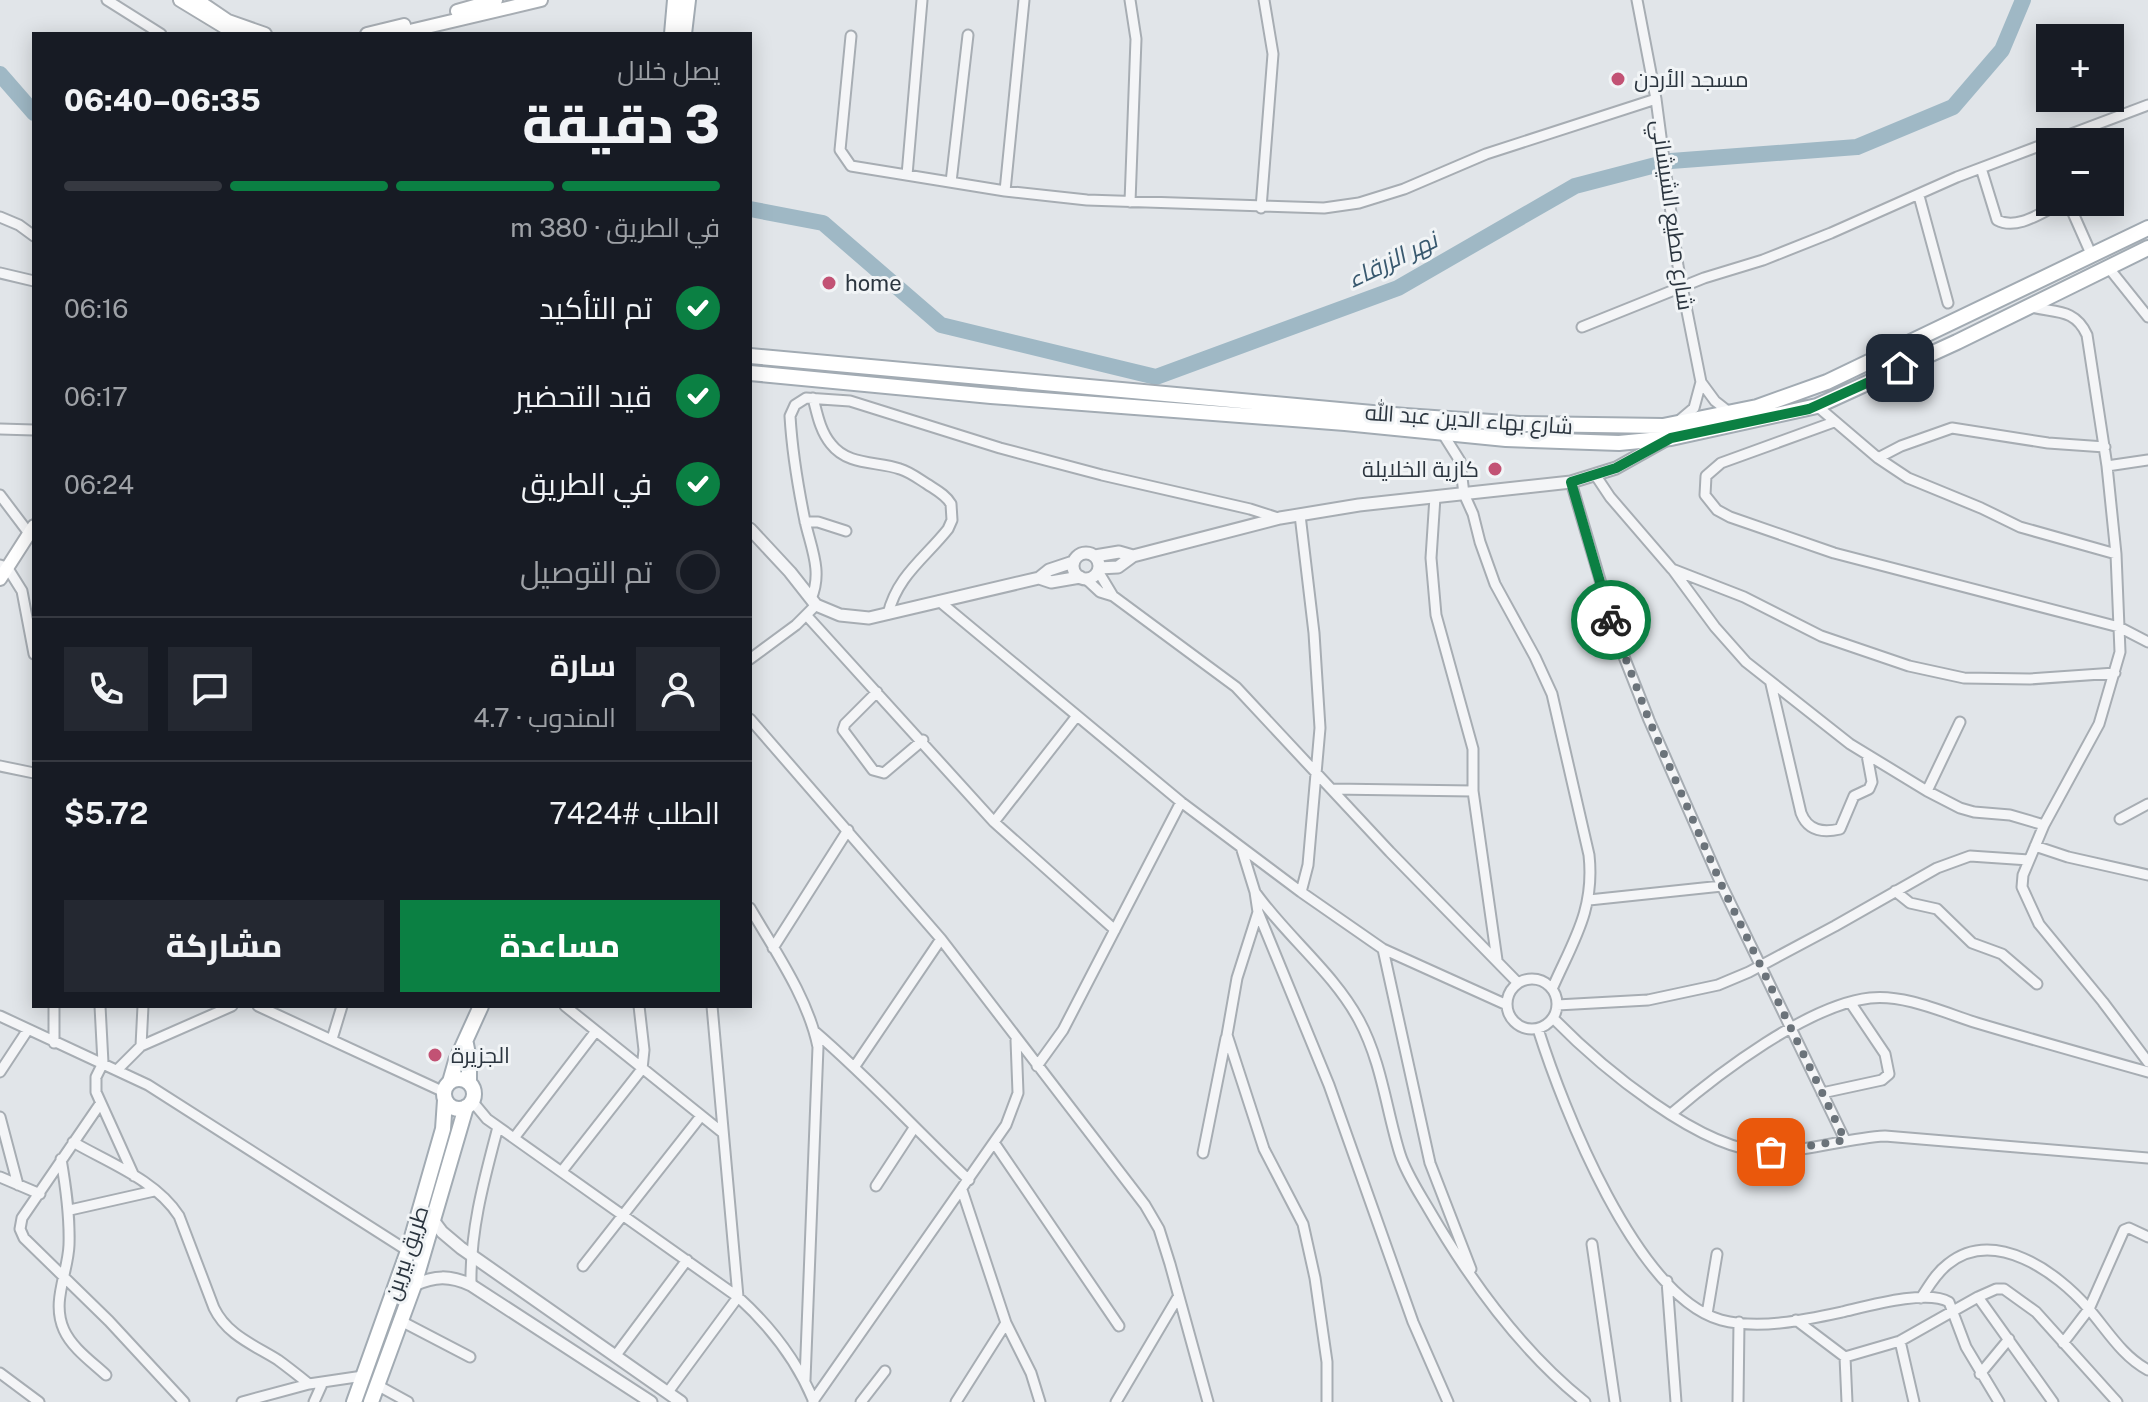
<!DOCTYPE html>
<html lang="ar">
<meta charset="utf-8">
<style>
:root{--surface:#171b24;--page:#242831;--text:#f1f3f6;--muted:#9ea1a6;--line:#363941;--accent:#0b8043}
body{margin:0;font-family:"Public Sans",Cairo,sans-serif;background:var(--page);color:var(--text);direction:rtl;height:100vh;display:flex;flex-direction:column;font-size:30px;white-space:nowrap}
*{box-sizing:border-box;margin:0}
p{font-size:26px;color:var(--muted)}
.icon{flex:none;width:44px;height:44px;fill:none;stroke:currentColor;stroke-width:2;stroke-linecap:round;stroke-linejoin:round}
.map{position:relative;flex:1;overflow:hidden;direction:ltr}
.details{position:absolute;left:32px;top:32px;width:720px;height:976px;display:flex;flex-direction:column;background:var(--surface);border-radius:0px;box-shadow:0 4px 20px #0003;direction:rtl}
.details>*{flex:none}
.tools{position:absolute;left:2036px;top:24px;display:grid;gap:16px}
.tools a{display:grid;place-items:center;width:88px;height:88px;border-radius:0px;background:var(--surface);box-shadow:0 4px 20px #0003;font-size:40px}
.pin{position:absolute;display:grid;place-items:center;width:68px;height:68px;color:#fff;margin:-34px;border-radius:16px;box-shadow:0 4px 12px #0006}
.courier{position:absolute;display:grid;place-items:center;width:80px;height:80px;margin:-40px;border:6px solid #0b8043;border-radius:50%;background:#fff;color:#222;box-shadow:0 2px 10px #0007}
.summary em{font-style:normal;font-weight:800}
.summary div{display:flex;flex-direction:column-reverse}
.summary{display:flex;align-items:center;justify-content:space-between;height:136px;padding:0 32px}
h1{font-size:52px;font-weight:800;line-height:60px}
.bar{display:grid;grid-template-columns:repeat(4,1fr);gap:12px 8px;align-content:center;height:96px;padding:0 32px}
.bar i{height:10px;border-radius:6px;background:var(--line)}
.bar .on{background:var(--accent)}
.bar p{grid-column:span 4}
.line{display:flex;align-items:center;gap:20px;padding:0 32px;border-top:2px solid var(--line)}
.line div{flex:1}
.round{display:grid;place-items:center;flex:none;width:84px;height:84px;border-radius:0px;background:var(--page)}
ol{padding:0 32px;list-style:none}
li{display:flex;align-items:center;gap:24px;height:88px}
li p{margin-inline-start:auto}
li .icon{padding:8px;border-radius:50%;background:var(--accent);color:#fff;stroke-width:4}
li:last-child{color:var(--muted)}
li i{width:44px;height:44px;border:4px solid var(--line);border-radius:50%}
.cta{display:flex;gap:16px;margin-top:auto;padding:16px 32px}
.cta a{flex:1;height:92px;border-radius:0px;background:var(--accent);color:#fff;font-size:32px;font-weight:800;line-height:92px;text-align:center}
.cta a+a{background:var(--page);color:var(--text)}
.map>svg:first-child{display:block}
</style>
<div class="map">
<svg width="2148" height="1402" viewBox="0 0 2148 1402">
<rect width="100%" height="100%" fill="#e1e5e9"/>
<g fill="none" stroke-linecap="round" stroke-linejoin="round">
<path stroke="#9fb8c5" stroke-width="16" d="M0 74 34 113
M750 209 823 223 941 325 1156 377 1398 288 1575 186 1671 161 1857 147 1953 107 2002 50 2023 0"/>
<g stroke="#a7adb3" stroke-width="13">
<path id="minor" d="M107 0 161 34
M1130 0 1136 39 1130 202
M1637 0 1656 99 1678 266 1701 382 1715 401 1729 412
M851 36 840 150 851 166 1005 191 1087 200 1324 208 1359 203 1404 189 1486 154 1656 99
M1981 168 1997 220C2017 231 2042 212 2061 203L2069 204 2092 256
M907 175 922 0
M951 182 968 35
M1005 191 1024 0
M1919 196 1948 303
M1261 208 1273 54 1264 0
M0 217 19 225 34 236
M2108 267 2148 317
M0 273 34 281
M2031 307C2055 313 2075 308 2087 335L2107 466 2116 554 2120 652 2099 724 2044 825 2023 875 2022 887 2039 924 2103 1002 2148 1062
M1582 327 1704 278 1763 260 1831 233 1957 177 2148 105
M813 398C817 413 820 431 831 444 848 466 877 461 900 469 910 472 919 479 927 484 936 490 946 495 951 504L952 520 948 529C925 558 897 576 888 614
M1817 406 1878 458 1908 478 1981 508 2020 527 2116 554
M1681 419 1694 408 1701 382
M1834 422 1721 463 1706 476 1705 495 1717 510 1730 517 1834 553 2119 627 2148 642
M0 429 34 430
M1443 434 1460 461 1464 494 1473 514 1480 542 1495 584 1535 657 1552 694 1589 855C1595 910 1573 941 1552 989
M1878 458 1901 446 1952 428 2048 443 2105 447
M2107 466 2148 460
M1596 476 1610 497 1672 569 1744 597 1821 636 1909 666 1964 678 2030 679 2115 673
M1571 482 1619 644 1649 720 1722 886 1845 1140
M0 495 28 532
M1435 497 1431 558 1436 615 1473 749V791L1497 960
M1300 515 1314 633 1320 728 1308 865 1301 892
M805 522H818L846 531
M0 565 7 567 22 591 34 654
M1673 570 1715 627 1746 662 1850 744 1927 791 1960 808 1974 812 2010 815 2044 825
M1098 571 1113 596
M1086 579 1100 592 1113 596 1236 687 1390 852 1518 983
M811 599C823 572 811 548 805 521 798 487 792 450 790 416L795 405 806 398 850 401 1000 448 1102 475 1250 509 1278 518
M939 601 1181 802 1301 892 1383 949 1507 1005
M807 616 994 822 1115 930
M750 659 796 625 816 605
M1771 684 1801 813C1808 831 1823 833 1840 829L1854 796 1869 789 1872 782 1867 755
M877 692 845 724 843 730 873 770 884 773 923 740
M750 719 941 939 1145 1205 1159 1229 1170 1264 1208 1402
M0 766 34 773
M1332 789 1473 791
M1927 791 1960 722
M2120 819 2148 804
M994 822 1076 717
M2035 846 2068 857 2148 875
M1242 850 1255 892 1258 912 1329 1085 1413 1322 1448 1402
M1895 891 1910 903 1937 909 1972 943 2002 954 2037 984
M1255 892C1287 937 1333 972 1359 1020 1382 1063 1386 1109 1400 1154 1406 1173 1418 1191 1428 1208 1469 1279 1521 1351 1585 1402
M1589 900 1722 886
M750 908C775 951 808 998 818 1047L805 1380
M1258 912 1237 978 1227 1035 1264 1149 1303 1224 1315 1278 1327 1362V1402
M773 948 848 830
M1383 949 1430 1163 1471 1269
M1507 1004a25 25 0 1 1 50 0a25 25 0 1 1-50 0Z
M1557 1005 1648 1000 1718 985 1749 972 1835 926 1937 868 1970 856 2029 860
M54 1006V1043
M100 1006 103 1063 96 1077V1092L134 1176
M258 1006 444 1092
M565 1006 723 1133
M0 1016 148 1085 408 1251
M1553 1018C1599 1065 1701 1152 1769 1152 1808 1152 1846 1138 1885 1136L2148 1158
M1538 1029C1563 1108 1636 1296 1721 1320 1759 1330 1805 1320 1842 1312 1868 1306 1927 1289 1949 1302L1966 1347 1999 1402
M814 1031C869 1078 917 1131 969 1180
M332 1039 342 1006
M141 1046 143 1006
M855 1066 941 939
M1037 1066 1063 1030 1181 802
M117 1070 141 1046 232 1006
M0 1072 27 1031
M1822 1093 1882 1080 1889 1074 1885 1054 1850 1002
M472 1101 487 1119 738 1297C771 1327 797 1360 814 1402
M100 1104 22 1218 20 1229 24 1238 109 1321 184 1402
M1671 1114C1719 1073 1808 1005 1870 998 1905 994 1945 1013 1977 1023 2034 1040 2091 1056 2148 1072
M0 1117 18 1185
M514 1138 596 1031
M73 1142C109 1163 156 1180 179 1216L214 1308C227 1335 254 1345 278 1360 289 1368 299 1376 309 1384
M995 1144 1119 1326
M1203 1153 1226 1038
M61 1159C66 1188 70 1215 69 1245 68 1273 51 1302 64 1330 72 1348 92 1362 106 1375
M562 1171 642 1069 644 1050 639 1006
M0 1177 40 1194
M876 1186 914 1128
M962 1190 1006 1323 1031 1373 1040 1402
M70 1210 154 1191
M1592 1244 1615 1402
M583 1266 701 1116
M1667 1281 1676 1402
M471 1285C470 1230 484 1180 498 1127
M1978 1297 2053 1402
M1921 1298C1929 1286 1936 1273 1948 1264 1994 1227 2057 1272 2088 1308 2107 1330 2122 1356 2148 1370
M1707 1314 1717 1254
M399 1320 470 1357
M1796 1320 1845 1357 1900 1341 1978 1297 1996 1289H2004L2036 1312 2117 1402
M1900 1341 1914 1402
M2063 1343 2089 1309 2124 1230 2129 1228 2148 1237
M616 1355 687 1260
M1845 1357 1847 1402
M0 1373 39 1402
M1980 1374 2009 1339
M377 1385 408 1402
M668 1392 738 1297 712 1006
M813 1401 1006 1125 1018 1093 1016 1040
M242 1402 309 1384 363 1376
M314 1402 323 1382
M861 1402 885 1371
M956 1402 1006 1323
M1116 1402 1178 1297
M1738 1402 1739 1322"/>
</g>
<g stroke="#a7adb3" stroke-width="15">
<path id="tertiary" d="M750 529 790 572 816 605 840 615 869 618 1039 578 1049 570 1073 562
M1073 566a13 13 0 1 1 26 0a13 13 0 1 1-26 0Z
M1095 556 1119 552 1133 556
M1099 568 1118 567 1133 556 1280 518 1359 505 1571 482 1616 468 1666 440
M1039 578 1051 582 1080 577
M433 1220 442 1232 461 1248 681 1402
M414 1285C435 1276 449 1275 471 1285L651 1402"/>
</g>
<g stroke="#a7adb3" stroke-width="16">
<path id="secondary" d="M180 0 236 34
M197 0 228 21 265 34
M457 11 496 0
M367 34 404 25
M397 34 541 0
M0 579 34 526"/>
</g>
<g stroke="#a2abb3" stroke-width="18">
<path id="primary" d="M672 34 675 0
M684 34 688 0
M750 356 1405 416 1520 424 1663 426 1757 407 1827 382 2148 228
M750 373 991 396 1345 423 1506 439 1619 443 1671 438 1817 406 1957 342 2148 248
M466 1044 469 1060V1082
M444 1094a15 15 0 1 1 30 0a15 15 0 1 1-30 0Z
M450 1082 456 1061 481 1006
M354 1402 408 1251 443 1129 445 1100
M371 1402 414 1285 466 1107"/>
</g>
<use href="#minor" stroke="#f4f5f7" stroke-width="9"/>
<use href="#tertiary" stroke="#f4f5f7" stroke-width="11"/>
<use href="#secondary" stroke="#fff" stroke-width="12"/>
<use href="#primary" stroke="#fff" stroke-width="14"/>
</g>
<g fill="none" stroke-linecap="round" stroke-linejoin="round">
<path stroke="#6b737a" stroke-width="8" stroke-dasharray="0 14.4" d="M1611 620 1649 720 1722 886 1845 1140 1771 1152"/>
<path stroke="#0b8043" stroke-width="10" d="M1611 620 1571 482 1616 468 1671 438 1809 409 1900 368"/>
</g>
<g fill="#c25274" stroke="#f1f4f6" stroke-width="3">
<circle cx="1618" cy="79" r="8"/>
<circle cx="829" cy="283" r="8"/>
<circle cx="1495" cy="469" r="8"/>
<circle cx="435" cy="1055" r="8"/>
</g>
<g text-anchor="middle" dominant-baseline="central" stroke-width="6" stroke-linejoin="round" paint-order="stroke">
<g font-size="22" fill="#2b353f" stroke="#f1f4f6" text-anchor="start">
<text x="1634" y="79">مسجد الأردن</text>
<text x="845" y="283">home</text>
<text x="1479" y="469" text-anchor="end">كازية الخلايلة</text>
<text x="451" y="1055">الجزيرة</text>
</g>
<g font-size="22" fill="#2b353f" stroke="#f1f4f6">
<text transform="translate(1673 215) rotate(82)">شارع مطيع الشيشاني</text>
<text transform="translate(1469 419) rotate(4)">شارع بهاء الدين عبد الله</text>
<text transform="translate(406 1253) rotate(-72)">طريق بيرين</text>
</g>
<g font-size="24" font-style="italic" fill="#39596f" stroke="#f1f4f6">
<text transform="translate(1392 259) rotate(-26)">نهر الزرقاء</text>
</g>
</g>
</svg>
<div class="tools">
<a>+</a>
<a>−</a>
</div>
<div class="pin" style="left:1771px;top:1152px;background:#ea580c"><svg class="icon" aria-label="bag" viewBox="0 0 24 24"><path d="M5 8h14l-1 12H6zM9 8a3 3 0 0 1 6 0"/></svg></div>
<div class="pin" style="left:1900px;top:368px;background:#1f2937"><svg class="icon" aria-label="home" viewBox="0 0 24 24"><path d="M3 11l9-7 9 7M6 9v11h12V9"/></svg></div>
<div class="courier" style="left:1611px;top:620px"><svg class="icon" aria-label="bike" viewBox="0 0 24 24"><circle cx="6" cy="16" r="4"/><circle cx="18" cy="16" r="4"/><path d="M6 16l4-8h5l3 8M10 8l3 8H6M13 5h3"/></svg></div>
<section class="details">
<div class="summary"><div><h1>3 دقيقة</h1><p>يصل خلال</p></div><em>06:35–06:40</em></div>
<div class="bar"><i class="on"></i><i class="on"></i><i class="on"></i><i></i><p>في الطريق · 380 m</p></div>
<ol>
<li><svg class="icon" aria-label="check" viewBox="0 0 24 24"><path d="M5 12l5 5 9-10"/></svg>تم التأكيد<p>06:16</p></li>
<li><svg class="icon" aria-label="check" viewBox="0 0 24 24"><path d="M5 12l5 5 9-10"/></svg>قيد التحضير<p>06:17</p></li>
<li><svg class="icon" aria-label="check" viewBox="0 0 24 24"><path d="M5 12l5 5 9-10"/></svg>في الطريق<p>06:24</p></li>
<li><i></i>تم التوصيل</li>
</ol>
<div class="line" style="height:144px"><a class="round"><svg class="icon" aria-label="person" viewBox="0 0 24 24"><circle cx="12" cy="8" r="4"/><path d="M4 21q1-7 8-7t8 7"/></svg></a><div><b>سارة</b><p>المندوب · 4.7</p></div><a class="round"><svg class="icon" aria-label="chat" viewBox="0 0 24 24"><path d="M4 5h16v11H9l-5 4z"/></svg></a><a class="round"><svg class="icon" aria-label="phone" viewBox="0 0 24 24"><path d="M5 4h4l2 5-3 2q2 4 5 5l2-3 5 2v4C11 20 4 13 5 4z"/></svg></a></div>
<div class="line" style="height:104px"><div>الطلب #7424</div><b>$5.72</b></div>
<div class="cta"><a>مساعدة</a><a>مشاركة</a></div>
</section>
</div>
